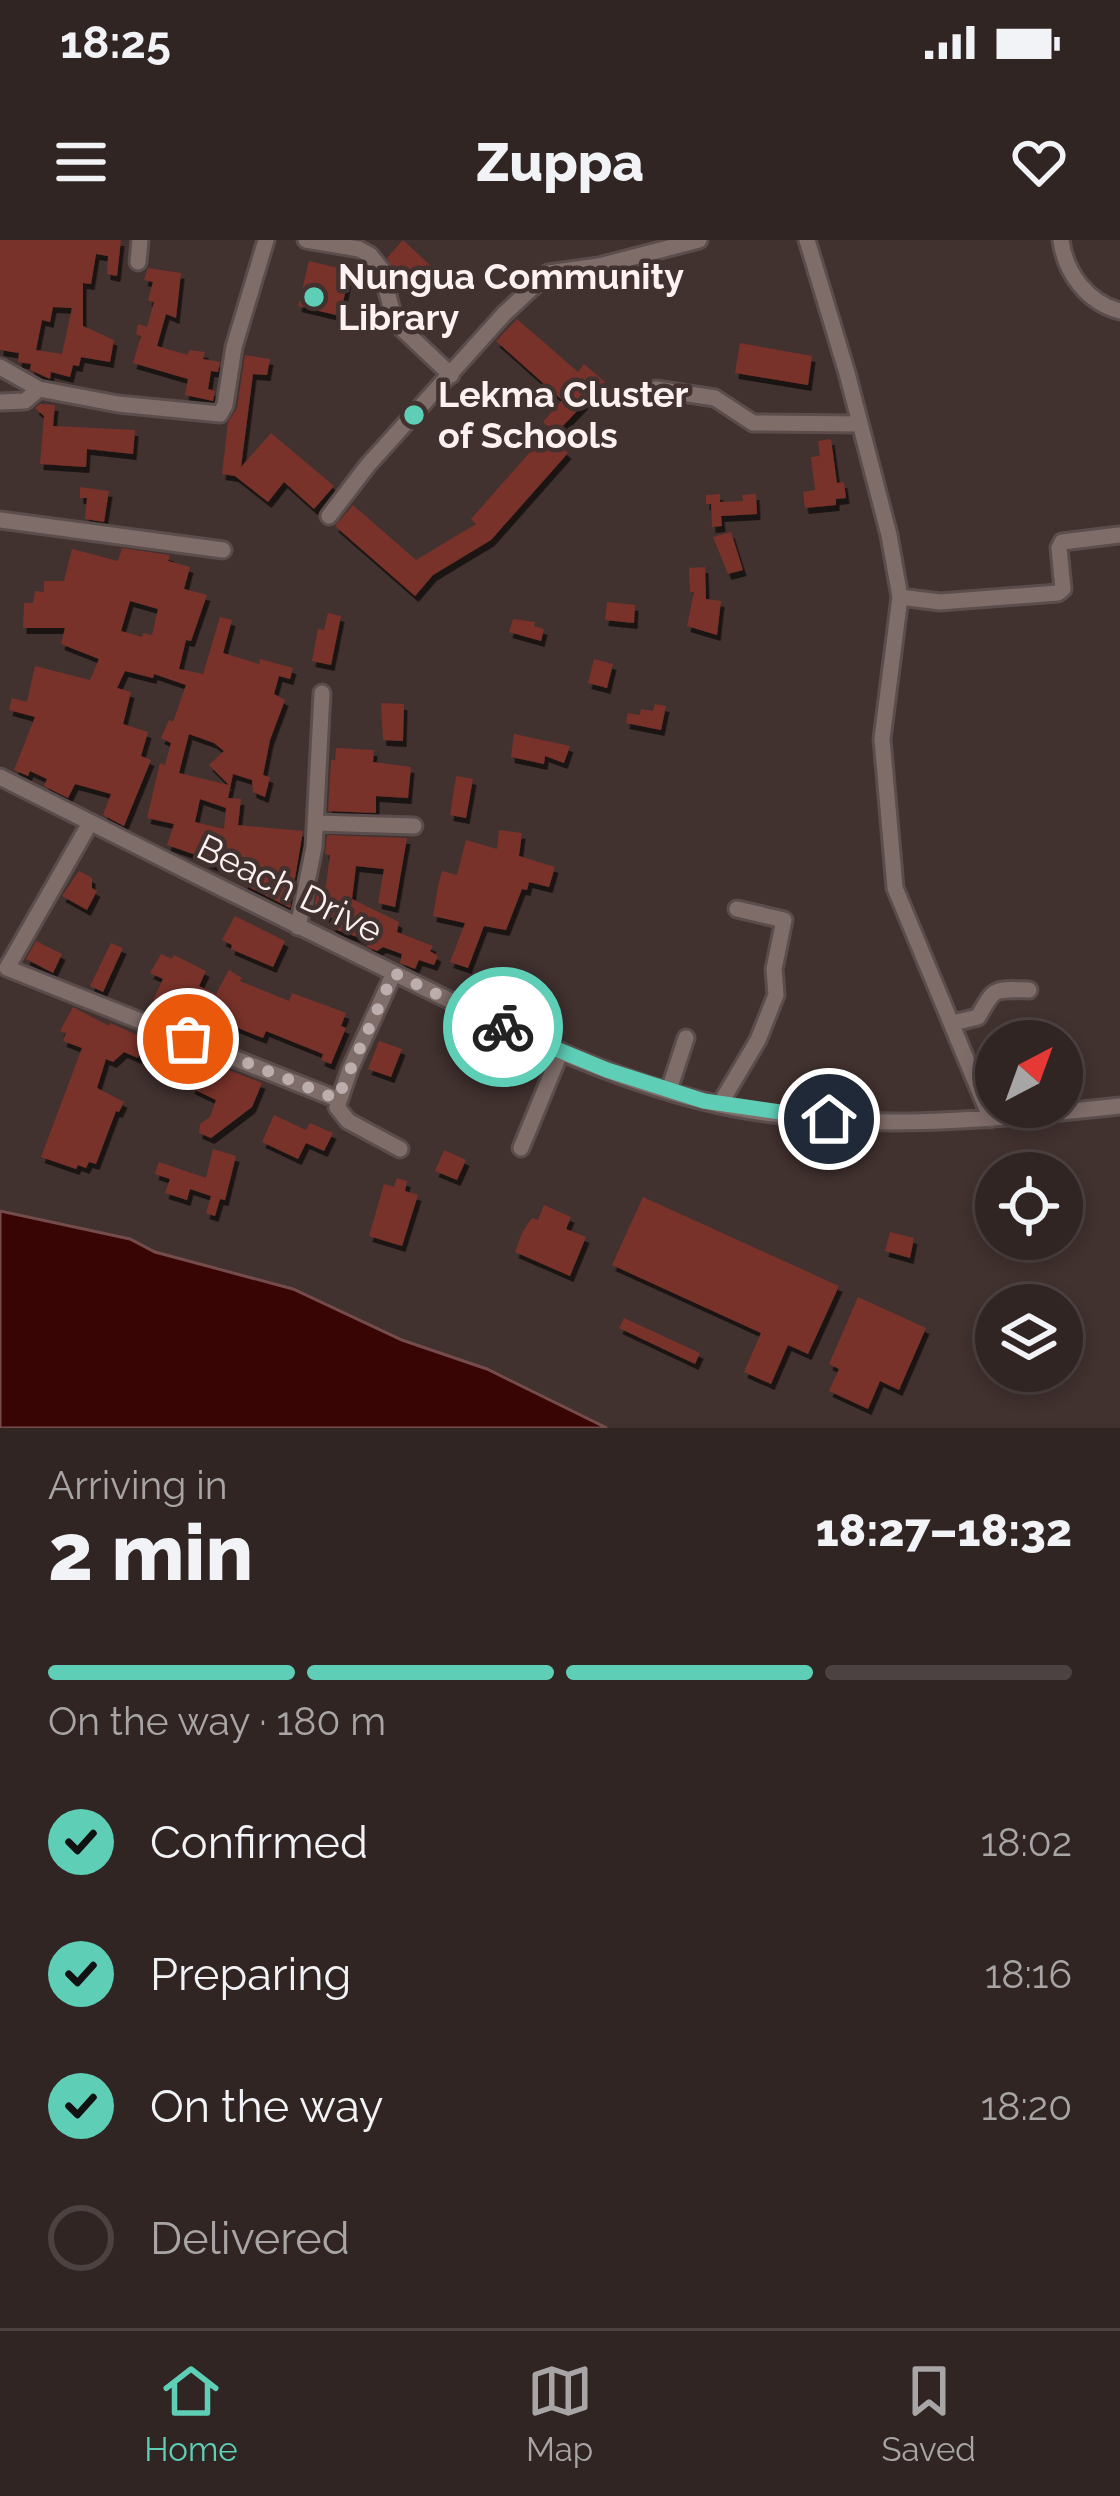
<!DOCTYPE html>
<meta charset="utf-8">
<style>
:root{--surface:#312523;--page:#3d3130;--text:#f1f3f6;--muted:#a8a5a6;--line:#4c4241;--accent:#5eceb7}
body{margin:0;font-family:Raleway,sans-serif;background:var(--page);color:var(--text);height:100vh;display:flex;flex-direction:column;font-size:45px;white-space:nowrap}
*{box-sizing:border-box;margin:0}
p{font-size:39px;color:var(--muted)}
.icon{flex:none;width:66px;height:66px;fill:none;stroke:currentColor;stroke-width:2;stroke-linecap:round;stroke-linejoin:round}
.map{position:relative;height:1188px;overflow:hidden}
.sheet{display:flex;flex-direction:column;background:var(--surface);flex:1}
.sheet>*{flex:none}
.needle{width:78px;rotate:41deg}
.tools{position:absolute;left:975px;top:780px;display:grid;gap:24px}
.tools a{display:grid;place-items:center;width:108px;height:108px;border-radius:50%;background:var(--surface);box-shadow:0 6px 18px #0003,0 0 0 3px var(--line);font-size:60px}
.pin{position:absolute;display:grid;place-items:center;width:102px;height:102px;color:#fff;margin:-51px;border:6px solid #fff;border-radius:50%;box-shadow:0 3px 12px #0007}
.courier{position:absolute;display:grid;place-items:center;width:120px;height:120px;margin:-60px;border:9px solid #5eceb7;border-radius:50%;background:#fff;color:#222;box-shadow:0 3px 15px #0007}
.overview em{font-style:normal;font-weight:800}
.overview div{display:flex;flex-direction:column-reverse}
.overview{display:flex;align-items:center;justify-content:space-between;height:204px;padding:0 48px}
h1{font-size:78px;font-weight:800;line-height:90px}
.bar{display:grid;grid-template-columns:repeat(4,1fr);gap:18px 12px;align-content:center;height:144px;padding:0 48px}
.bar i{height:15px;border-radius:9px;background:var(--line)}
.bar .selected{background:var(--accent)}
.bar p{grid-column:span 4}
ol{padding:0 48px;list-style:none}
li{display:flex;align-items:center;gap:36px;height:132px}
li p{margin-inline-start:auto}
li .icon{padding:12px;border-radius:50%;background:var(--accent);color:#111;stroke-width:4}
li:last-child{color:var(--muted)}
li i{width:66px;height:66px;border:6px solid var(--line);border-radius:50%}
.status{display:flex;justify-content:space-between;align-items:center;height:84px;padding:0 60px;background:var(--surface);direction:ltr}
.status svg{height:33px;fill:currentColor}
header{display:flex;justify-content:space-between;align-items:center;height:156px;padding:0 48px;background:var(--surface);font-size:54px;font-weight:800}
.tab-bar{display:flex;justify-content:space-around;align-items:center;height:168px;border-top:3px solid var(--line);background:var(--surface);font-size:33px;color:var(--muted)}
.tab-bar a{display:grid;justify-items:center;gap:6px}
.tab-bar .selected{color:var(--accent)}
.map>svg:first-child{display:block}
</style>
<div class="status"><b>18:25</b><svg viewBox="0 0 49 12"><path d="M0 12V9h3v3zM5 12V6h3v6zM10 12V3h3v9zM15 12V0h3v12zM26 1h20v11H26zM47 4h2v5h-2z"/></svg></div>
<header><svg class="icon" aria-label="menu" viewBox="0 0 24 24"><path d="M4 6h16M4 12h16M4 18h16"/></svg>Zuppa<svg class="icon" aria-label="heart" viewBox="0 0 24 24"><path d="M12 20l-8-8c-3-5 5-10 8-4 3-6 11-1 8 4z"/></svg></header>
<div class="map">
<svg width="1120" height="1188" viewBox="0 0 1120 1188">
<defs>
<filter id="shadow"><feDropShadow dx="3.5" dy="6" stdDeviation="0" flood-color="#0009"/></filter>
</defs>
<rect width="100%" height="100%" fill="#41312f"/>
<path fill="#390504" stroke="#744c4b" stroke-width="3" d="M0 971 130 999 155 1012 293 1049 402 1100 487 1129 607 1188H0Z"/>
<path fill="#78322b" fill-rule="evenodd" filter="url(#shadow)" d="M0 0H121L117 36 107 34 108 16 96 14 91 44 83 43V86L114 100 110 122 81 117 79 126 73 125 70 137 51 132 50 139 30 130 31 124 18 122 19 113 0 110ZM53 67 72 68 62 114 36 110 42 80 50 82Z
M403 0 431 26 413 50 395 34 387 18Z
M309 21 350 31 340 76 298 66Z
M148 28 181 33 176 78 166 74 157 106 188 115 189 110 205 112 203 119 220 122 218 132 211 131 208 149 215 151 213 161 185 155 188 139 133 123 141 96 136 94 138 84 147 87 154 62 148 60 153 42 144 40Z
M517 79 578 132 584 124 605 142 556 193 543 182 562 160 496 101Z
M740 103 812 116 808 145 735 133Z
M245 115 270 119 267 135 253 134 241 227 271 193 334 246 314 269 284 242 268 262 235 236 222 234 228 182 237 168Z
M40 164 55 165 53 186 135 190 133 214 87 209 86 227 40 224 44 176 35 168Z
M546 194 568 213 491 300 433 335 415 356 335 286 353 265 416 320 476 284 471 279Z
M831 199 837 243 844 242 846 258 836 259V265L805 268 803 252 815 250 811 217 820 216 818 201Z
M80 247 109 251 104 282 85 279 87 258H80Z
M720 254V262L743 261 742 255 756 254 757 274 721 276 722 286 712 287 711 264H706V255Z
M731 292 743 330 728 334 713 297Z
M122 308 170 315 168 321 190 327 184 349 207 355 191 401 186 400 179 429 203 434 220 377 232 380 223 413 259 424 260 419 293 428 290 439 279 436 274 454 285 460 270 500 263 535 270 537 265 557 253 552 252 540 233 534 228 558 241 559 238 585 303 591 290 668 243 644 250 634 224 629 205 622 208 619 167 605 174 584 147 578 160 523 165 525 171 503 161 498 169 480 173 482 186 445 154 434 153 438 125 431 117 448 131 452 123 484 148 492 141 516 151 520 124 586 103 575 111 554 75 544 68 558 44 546 47 539 30 531 28 536 14 530 35 477 9 470 12 458 27 462 35 426 90 440 99 419 61 404 65 388H23L24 363H33L35 351 44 352V341H64L72 309 118 321ZM130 361 158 369 152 395 143 393 142 397 121 391ZM189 494 214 503 224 511 209 525 229 545 179 533ZM200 559 226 568 224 589 195 582Z
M705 327 706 359 721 361 717 395 687 386 694 352H690L689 328Z
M607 362 635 365 634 383 605 380Z
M328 373 341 376 331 425 312 421 318 389 324 390Z
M513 379 535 382 534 386 544 389 541 401 509 392Z
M594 419 613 424 607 448 588 443Z
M381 463 404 464 403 501 383 500Z
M655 464 666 466 661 490 626 483 628 473 640 475 641 469 653 471Z
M514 494 570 506 564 523 545 516 544 524 511 517Z
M336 508 374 510 373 522 411 527 408 558 376 556V573L328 571 331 520H335Z
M456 536 473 539 466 578 450 575Z
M499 590 522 593 519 616 555 627 549 647 529 642 527 650 522 649 506 690 484 686 468 728 450 722 465 683 433 676 438 646 442 631 457 635 466 600 497 609Z
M327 595 407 598 395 667 378 663 384 629 356 626 352 659 399 682 397 692 433 706 430 711 438 716 434 725 419 720 415 729 400 723 402 714 383 707 377 711 367 707 369 701 331 688 334 678 319 675 321 668 314 667 319 645 326 646 330 615 325 614Z
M79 631 92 638V648L97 651 87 670 62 656Z
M235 676 285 701 273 727 231 709 232 705 222 700Z
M36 701 62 714 53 733 26 719Z
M111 703 123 708 103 752 90 746Z
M161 714 172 719 174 715 206 731 199 746 216 754 229 730 242 738 240 741 289 761 292 753 346 773 341 786 346 788 331 824 321 820 323 814 266 791 263 798 228 784 232 775 193 758 183 778 152 763 163 739 150 733Z
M73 767 109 786 110 783 146 799 138 818 124 812 113 822 106 819 97 848 124 862 119 872 116 871 96 924 89 922 86 928 78 925 76 929 41 917 82 808 63 801 66 793 60 791Z
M379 801 402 809 391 837 368 829Z
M203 820 262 843 252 867 211 898 199 893 200 884 210 877 216 860 191 848Z
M274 875 306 890 310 883 333 893 324 911 306 903 298 919 262 902Z
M213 909 236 916 225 960 220 959 215 976 206 973 211 956 190 949 187 960 165 953 170 939 155 934 159 922 206 938Z
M444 910 466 920 457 940 435 931Z
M397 938 407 941 405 951 418 955 402 1006 369 996 384 944 394 947Z
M643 957 839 1046 808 1114 788 1105 771 1144 744 1132 761 1093 612 1025Z
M544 965 571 977 566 989 586 997 570 1036 515 1012 523 991 532 978 538 980Z
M890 992 914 998 910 1018 885 1011Z
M858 1057 926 1088 899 1150 880 1141 868 1169 829 1151 839 1129 829 1124Z
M624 1078 700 1113 695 1124 619 1088Z"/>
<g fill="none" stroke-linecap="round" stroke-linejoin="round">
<g stroke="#5a4d4b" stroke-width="21">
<path id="minor" d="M306 0 359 9 370 15 381 29 395 82 451 135
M807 0 847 133 889 295 900 357 882 499 895 648 991 879
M1061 0C1065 33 1088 63 1120 71
M138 22 140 0
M0 127 39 149 118 164 220 174 225 165 234 107 266 0
M656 149 715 158 753 183 860 184
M0 162 25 161 39 149
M329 276 368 225 504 74 548 33 599 26 699 0
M0 280 223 310
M900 357 940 362 1058 353 1063 349 1059 308 1062 302 1119 295
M0 537C130 603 261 668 392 732 492 781 594 834 703 861 840 895 982 881 1120 866
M90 583 7 728 337 859
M316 583 414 586
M298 687 314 607 322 453
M394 733 350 829 337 867 348 881 400 909
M953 783 978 777C995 747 993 749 1029 750
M669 850 686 798
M720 864 758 800 776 755 774 729 784 680 737 669
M521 908 561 811"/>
</g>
<use href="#minor" stroke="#7f6d6a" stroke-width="15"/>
</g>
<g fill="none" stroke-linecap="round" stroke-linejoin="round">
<path stroke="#bbaead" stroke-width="12" stroke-dasharray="0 21.6" d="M188 799 337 859 394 733 503 787"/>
<path stroke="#5eceb7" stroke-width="15" d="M503 787 607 830 704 861 829 879"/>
</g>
<g fill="#5eceb7" stroke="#41312f" stroke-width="4.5">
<circle cx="314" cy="57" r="12"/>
<circle cx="414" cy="175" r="12"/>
</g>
<g text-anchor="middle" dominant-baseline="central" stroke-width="9" stroke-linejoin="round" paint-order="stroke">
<g font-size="36" font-weight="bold" fill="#fdf2f1" stroke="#41312f" text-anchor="start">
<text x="338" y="36">Nungua Community<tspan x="338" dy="41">Library</tspan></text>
<text x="438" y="154">Lekma Cluster<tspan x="438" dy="41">of Schools</tspan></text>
</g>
<g font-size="36" fill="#fdf2f1" stroke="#41312f">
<text transform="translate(290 648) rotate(26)">Beach Drive</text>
</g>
</g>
</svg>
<div class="tools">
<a><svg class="needle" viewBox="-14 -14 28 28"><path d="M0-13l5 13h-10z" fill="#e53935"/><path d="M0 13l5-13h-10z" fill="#a8a5a6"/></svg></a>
<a><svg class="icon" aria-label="locate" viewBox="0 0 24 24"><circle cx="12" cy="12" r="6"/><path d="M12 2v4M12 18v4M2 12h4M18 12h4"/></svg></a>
<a><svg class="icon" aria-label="layers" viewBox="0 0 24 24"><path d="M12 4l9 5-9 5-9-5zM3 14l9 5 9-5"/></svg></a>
</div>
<div class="pin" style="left:188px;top:799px;background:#ea580c"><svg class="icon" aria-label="bag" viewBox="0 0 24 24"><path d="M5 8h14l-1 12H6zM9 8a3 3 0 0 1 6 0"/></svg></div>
<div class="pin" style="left:829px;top:879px;background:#1f2937"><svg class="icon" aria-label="home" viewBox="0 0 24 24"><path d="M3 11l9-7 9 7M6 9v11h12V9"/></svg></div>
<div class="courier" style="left:503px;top:787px"><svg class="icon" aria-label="bike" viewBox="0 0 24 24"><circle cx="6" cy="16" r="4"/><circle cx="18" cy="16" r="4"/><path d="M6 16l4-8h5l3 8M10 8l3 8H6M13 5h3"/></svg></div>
</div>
<section class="sheet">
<div class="overview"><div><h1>2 min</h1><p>Arriving in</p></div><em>18:27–18:32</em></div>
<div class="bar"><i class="selected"></i><i class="selected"></i><i class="selected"></i><i></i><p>On the way · 180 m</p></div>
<ol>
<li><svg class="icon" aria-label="check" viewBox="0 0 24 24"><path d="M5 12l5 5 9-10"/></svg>Confirmed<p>18:02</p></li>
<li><svg class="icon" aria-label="check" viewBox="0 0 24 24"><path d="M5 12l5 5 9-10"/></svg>Preparing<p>18:16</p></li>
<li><svg class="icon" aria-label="check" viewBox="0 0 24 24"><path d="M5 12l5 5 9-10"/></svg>On the way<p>18:20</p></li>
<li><i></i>Delivered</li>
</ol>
</section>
<nav class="tab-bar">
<a class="selected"><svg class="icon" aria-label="home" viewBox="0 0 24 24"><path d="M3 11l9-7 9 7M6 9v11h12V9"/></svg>Home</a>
<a><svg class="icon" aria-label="map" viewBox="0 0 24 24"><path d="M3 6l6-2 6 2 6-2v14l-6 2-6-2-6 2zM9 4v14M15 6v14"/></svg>Map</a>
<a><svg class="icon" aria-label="saved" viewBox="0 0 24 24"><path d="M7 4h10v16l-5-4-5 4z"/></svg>Saved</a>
</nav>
